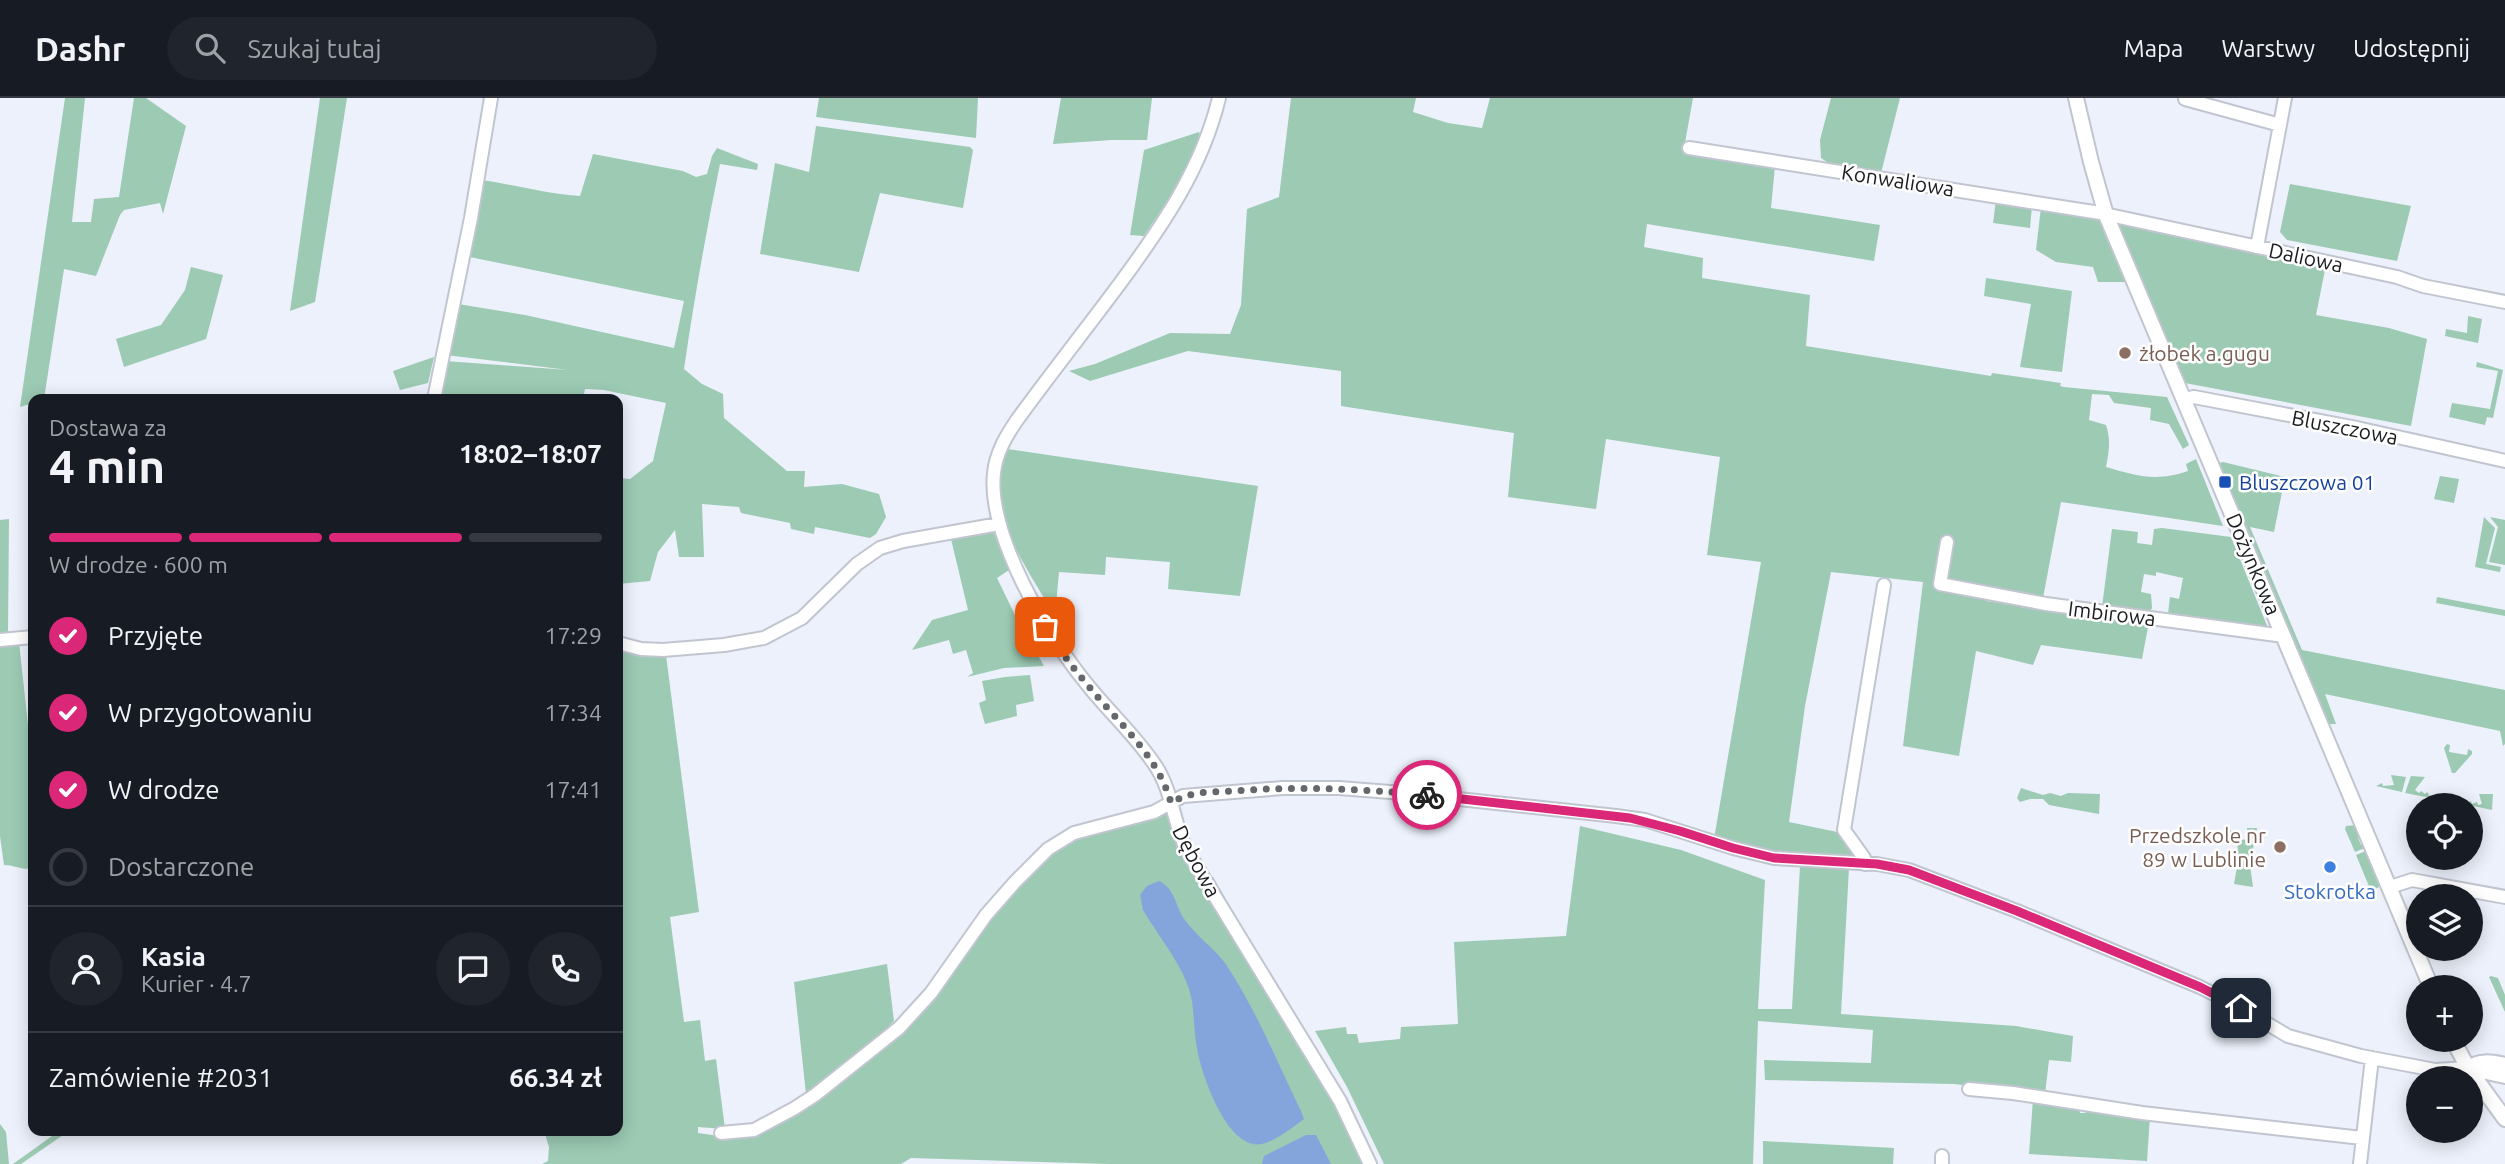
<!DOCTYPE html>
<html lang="pl">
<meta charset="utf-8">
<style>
:root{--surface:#171b24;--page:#20242c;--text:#f1f3f6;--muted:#9ea1a6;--line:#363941;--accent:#db2777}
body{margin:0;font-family:Ubuntu,sans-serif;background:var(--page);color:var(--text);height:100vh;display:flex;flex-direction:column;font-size:26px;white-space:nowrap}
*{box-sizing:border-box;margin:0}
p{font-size:23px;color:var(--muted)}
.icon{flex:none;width:38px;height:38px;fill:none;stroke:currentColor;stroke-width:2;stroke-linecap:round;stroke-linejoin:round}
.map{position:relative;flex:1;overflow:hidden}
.side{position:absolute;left:28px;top:296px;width:595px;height:742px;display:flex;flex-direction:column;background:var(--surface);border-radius:14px;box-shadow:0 4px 18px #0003}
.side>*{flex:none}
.controls{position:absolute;left:2406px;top:695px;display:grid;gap:14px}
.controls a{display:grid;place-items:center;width:77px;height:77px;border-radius:50%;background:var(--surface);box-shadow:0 4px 18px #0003;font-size:35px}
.pin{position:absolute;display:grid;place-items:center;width:60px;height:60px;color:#fff;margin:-30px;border-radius:14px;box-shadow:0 4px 10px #0006}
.courier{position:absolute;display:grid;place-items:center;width:70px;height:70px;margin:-35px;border:5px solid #db2777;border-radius:50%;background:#fff;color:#222;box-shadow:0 2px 9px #0007}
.head em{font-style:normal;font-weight:700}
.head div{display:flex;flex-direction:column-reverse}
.head{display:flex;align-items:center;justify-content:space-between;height:119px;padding:0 21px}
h1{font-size:46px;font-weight:700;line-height:52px}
.bar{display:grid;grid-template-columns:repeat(4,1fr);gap:10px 7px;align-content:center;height:84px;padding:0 21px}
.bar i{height:9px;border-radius:5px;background:var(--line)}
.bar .selected{background:var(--accent)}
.bar p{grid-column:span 4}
.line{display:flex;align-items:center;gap:18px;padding:0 21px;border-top:2px solid var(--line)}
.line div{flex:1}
.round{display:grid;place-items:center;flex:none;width:74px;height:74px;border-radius:37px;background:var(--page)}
ol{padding:0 21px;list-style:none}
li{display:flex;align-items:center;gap:21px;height:77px}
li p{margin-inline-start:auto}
li .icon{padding:7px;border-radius:50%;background:var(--accent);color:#fff;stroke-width:4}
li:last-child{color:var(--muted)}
li i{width:38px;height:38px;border:4px solid var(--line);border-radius:50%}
header{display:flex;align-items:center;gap:42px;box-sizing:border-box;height:98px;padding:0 35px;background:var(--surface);border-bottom:2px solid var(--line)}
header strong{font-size:33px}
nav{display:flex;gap:38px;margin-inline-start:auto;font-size:24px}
.search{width:490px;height:63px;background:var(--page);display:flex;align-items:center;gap:18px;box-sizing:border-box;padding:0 24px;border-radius:38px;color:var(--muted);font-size:26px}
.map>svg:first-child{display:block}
</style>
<header>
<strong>Dashr</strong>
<div class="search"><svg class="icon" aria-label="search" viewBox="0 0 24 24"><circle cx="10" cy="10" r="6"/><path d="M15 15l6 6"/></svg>Szukaj tutaj</div>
<nav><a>Mapa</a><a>Warstwy</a><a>Udostępnij</a></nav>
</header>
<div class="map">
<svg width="2505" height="1066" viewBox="0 0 2505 1066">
<rect width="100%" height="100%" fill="#ecf1fb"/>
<path fill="#9ccab3" d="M65 0H85L72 124H91L94 101 119 99 134 0H146L186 28 163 116 160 105 124 112 120 117 96 178 64 171 44 301H33V305L20 309Z
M320 0H347L315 204 290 213Z
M819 0H978L976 40 816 19Z
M1061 0H1152L1147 42H1112L1053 46Z
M1291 0H1416L1413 14 1448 25 1482 30 1490 0H1693L1683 56 1775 68 1771 110 1880 127 1874 163 1647 126 1644 149 1703 160 1702 180 1810 197 1806 248 1991 278 1992 275 2061 285 2060 288 2064 289 2167 299 2189 347 2183 351 2169 326 2150 322 2151 310 2114 305 2109 297 2092 296 2089 322 2106 327C2111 342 2109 353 2106 369 2137 378 2156 384 2188 373L2186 366 2196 361 2223 428 2061 404 2043 500 1987 494 1986 503 2149 524 2142 561 2041 547 2033 567 1976 553 1959 658 1903 648 1923 484 1831 474 1805 608 1789 724 1842 735 1858 761 1788 758 1714 741 1761 464 1707 457 1720 359 1606 341 1596 411 1508 399 1514 335 1341 308V273L1188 253 1090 283 1069 273 1095 266 1170 235 1230 236 1241 207 1247 111 1279 99Z
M1831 0H1900L1881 75 1830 66 1821 60 1820 42Z
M816 28 970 49 973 52 963 110 880 95 859 174 760 156 775 65 809 74Z
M1199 34 1200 37 1187 73 1144 138 1130 137 1144 52Z
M717 50 758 66 757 72 720 66C706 134 694 202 684 271L702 286 723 296 724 320 787 373H805L804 389 842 386 879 396 886 419 876 436 870 440 815 429 814 436 791 431 790 425 741 415 739 409 702 406 704 459H679L675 432 658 454 650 483 618 486V380L630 381 653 363 666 305 604 292 585 291 583 301H437L445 263 568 272 446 257 458 206 525 217 674 250 684 203 470 159 482 82C515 87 548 96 580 98L593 56 683 73 696 79 707 76 712 58Z
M2290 86 2411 108 2397 163 2287 142 2280 134Z
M1996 102 2032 108 2030 130 1993 125Z
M2041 109 2092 116 2099 122 2125 184H2098L2093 169 2056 164 2036 152Z
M2115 121 2326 167 2316 217 2389 230 2427 241 2411 328 2185 285Z
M191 169 223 177 206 241 124 269 116 241 161 227 185 192Z
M1986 180 2072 193 2062 274 2020 269 2031 206 1984 198Z
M2468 218 2482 221 2478 245 2445 238 2446 231 2467 235Z
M434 259 428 285 400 292 393 273Z
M2477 264 2503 272 2493 320 2487 319 2485 327 2449 319 2452 305 2490 311 2498 273 2476 269Z
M1007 351 1258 388 1240 498 1168 491 1170 464 1106 459 1105 477 1059 474 1055 518C1032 479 989 419 999 372 1001 365 1005 358 1007 351Z
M2223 364 2285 379 2274 434 2250 429 2302 552 2505 592V646L2503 648 2500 633 2325 596 2336 626H2329L2216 366Z
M2440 378 2459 381 2454 405 2434 401Z
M2484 419 2495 430 2486 466 2501 469 2500 474 2475 469Z
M2490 419 2505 422V467L2489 464 2498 429Z
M9 421 8 538H0V422Z
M2162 430 2231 439 2268 530 2168 516 2170 499 2179 501 2183 480 2156 474V478L2144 476 2141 494 2151 496 2152 510 2149 515 2102 509 2112 431 2138 434 2137 445 2152 447 2154 431Z
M987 434 994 435 1009 472 997 480 1015 517 1044 568 1004 570 967 579 973 575 966 552 953 556 949 542 912 552 932 522 968 512 951 441Z
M2437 499 2505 512V518L2436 505Z
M19 544 33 673V770C23 773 15 767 4 767L0 738V546Z
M618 550 666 557 699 814 670 819 684 924 700 922 705 963 716 961 725 1031 698 1029V1035L733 1040 762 1032 874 949 1056 745 1170 713 1371 1066H1109L911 1060 901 1066H542L548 1063 549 1049 544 1033 618 1032Z
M1030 577 1034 603 1016 607 1017 618 985 626 979 605 986 602 982 583 1005 579Z
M2447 646 2450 647 2449 654 2467 657 2468 651 2472 653V656L2455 675H2452L2444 650Z
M2391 677 2406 679 2402 694 2376 688 2382 685 2383 688 2394 687Z
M2411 678 2425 679 2415 692 2419 695 2421 693 2425 696 2427 694 2431 700 2405 695Z
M2021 690 2043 697 2050 695 2061 698 2068 695 2100 696 2099 716 2049 707 2043 701H2030L2020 704 2017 700Z
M2479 696H2493L2492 712 2464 706 2471 703 2472 706 2477 704 2478 707 2482 706Z
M2356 727 2360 738 2358 740 2361 747 2363 746 2365 750 2355 754 2345 731 2346 728Z
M1580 728 1681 752 1765 782 1758 911H1792L1800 768 1849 770 1841 916 2016 928 2073 938 2071 964 2049 962 2045 996 1954 986 1765 982 1764 962 1871 965 1873 932 1758 923 1753 1066H1384L1347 989 1315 933 1346 929 1347 936H1357L1359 945 1400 941 1401 929 1458 926 1454 844 1566 838Z
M2247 730H2257L2250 767 2253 789 2234 786C2237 766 2244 749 2229 733L2230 732 2240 742 2249 741Z
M2366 753 2381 788 2371 793 2356 757Z
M887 866 894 923 871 946 806 996 794 884Z
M2491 878 2498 880 2505 897V914L2489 879Z
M2033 1001 2078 1006 2080 1015H2085L2091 1011 2150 1018 2147 1063 2029 1056Z
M0 1026 6 1034 9 1066H0Z
M59 1033H69L21 1066H13Z
M1763 1043 1894 1050 1893 1066H1763Z"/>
<path fill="#84a5dc" d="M1159 783C1176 791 1175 809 1185 822 1196 838 1214 850 1225 865 1256 911 1277 964 1301 1013L1304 1021C1292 1030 1277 1042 1262 1046 1227 1053 1201 975 1197 950 1193 931 1195 910 1189 891 1181 865 1157 836 1143 812L1140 797 1147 788Z
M1306 1037H1316L1331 1066H1262L1264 1058Z"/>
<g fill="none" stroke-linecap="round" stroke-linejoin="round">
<path stroke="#84a5dc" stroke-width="2.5" d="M1212 780 1245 837"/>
<g stroke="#c0c5cf" stroke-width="16">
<path id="minor" d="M1219 0C1202 70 1163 127 1121 184 1087 230 1051 275 1017 322 1006 338 996 355 994 375 987 436 1048 539 1086 585 1108 613 1135 637 1155 667 1172 692 1173 723 1186 751L1340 1003 1370 1066
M2185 1 2280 27
M1689 50 2100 115 2397 179 2423 188 2505 204
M2257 149 2285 0
M434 301 471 120 491 0
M2184 301 2194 299 2357 330 2505 363
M1947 444 1940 486 2046 506 2284 538
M0 542 33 539
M618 545 641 551 663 552 724 547 764 540 802 520 857 466 880 450 903 443 999 426
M1865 766 1864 760 1844 732 1884 487
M2390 789 2412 782 2505 799
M1969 991 2013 995 2142 1015 2362 1040
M721 1035 754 1032 795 1010 815 997 899 930 931 895 986 817 1015 784 1048 751 1074 735 1154 714 1183 698 1283 690H1339L1403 695 1616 718 1645 722 1733 750 1774 760 1877 766 1909 772 2017 813 2200 889 2241 910 2288 938 2361 958 2435 972 2468 970
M1942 1066V1058
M2360 1066 2372 960"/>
</g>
<g stroke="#c0c5cf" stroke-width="18">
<path id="tertiary" d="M2076 0 2091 64 2106 117 2431 889
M2453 942 2468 970 2505 1021
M2468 970C2480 962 2491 964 2505 967
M2468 970 2505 978"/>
</g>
<use href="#minor" stroke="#fff" stroke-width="12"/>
<use href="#tertiary" stroke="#fff" stroke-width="14"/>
</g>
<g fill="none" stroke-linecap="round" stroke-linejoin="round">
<path stroke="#64676c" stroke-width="7" stroke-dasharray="0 12.6" d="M1045 529C1058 549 1071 568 1087 586 1117 624 1158 657 1171 705 1189 693 1212 694 1233 693 1299 688 1362 691 1427 697"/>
<path stroke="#db2777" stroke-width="9" d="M1427 697 1630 720 1680 733 1733 750 1774 760 1877 766 1909 772 2017 813 2200 889 2241 910"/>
</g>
<g fill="#8d6e63" stroke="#fefefe" stroke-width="2.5">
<circle cx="2125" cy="255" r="7"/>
<circle cx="2280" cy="749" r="7"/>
</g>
<rect fill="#1a4fb4" stroke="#fefefe" stroke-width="2.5" x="2218" y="377" width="14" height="14" rx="3.5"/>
<circle fill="#3f7fe0" stroke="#fefefe" stroke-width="2.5" cx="2330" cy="769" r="7"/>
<g text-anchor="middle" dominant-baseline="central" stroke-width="5" stroke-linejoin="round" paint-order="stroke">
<g font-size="21" fill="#1a1c1f" stroke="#fefefe">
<text transform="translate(1898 82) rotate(9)">Konwaliowa</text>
<text transform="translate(2306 159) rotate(12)">Daliowa</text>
<text transform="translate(2345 329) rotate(11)">Bluszczowa</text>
<text transform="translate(2254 466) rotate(67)">Dożynkowa</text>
<text transform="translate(2112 515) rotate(7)">Imbirowa</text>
<text transform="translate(1197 763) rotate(62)">Dębowa</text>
</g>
<g font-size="21" fill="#785e54" stroke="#fefefe" text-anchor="start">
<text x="2139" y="255">żłobek a.gugu</text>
<text x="2266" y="737" text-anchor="end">Przedszkole nr<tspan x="2266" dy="24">89 w Lublinie</tspan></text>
</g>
<g font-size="21" fill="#164399" stroke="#fefefe" text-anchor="start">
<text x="2239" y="384">Bluszczowa 01</text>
</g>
<g font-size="21" fill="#366cbe" stroke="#fefefe">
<text x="2330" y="793">Stokrotka</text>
</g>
</g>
</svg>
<div class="controls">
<a><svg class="icon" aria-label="locate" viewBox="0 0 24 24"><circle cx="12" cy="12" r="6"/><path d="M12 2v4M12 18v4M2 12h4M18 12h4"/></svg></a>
<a><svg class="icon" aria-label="layers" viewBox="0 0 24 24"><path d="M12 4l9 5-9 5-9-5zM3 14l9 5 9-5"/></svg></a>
<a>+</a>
<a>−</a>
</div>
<div class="pin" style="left:1045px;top:529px;background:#ea580c"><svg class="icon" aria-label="bag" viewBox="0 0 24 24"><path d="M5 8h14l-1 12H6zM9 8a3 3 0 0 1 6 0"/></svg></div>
<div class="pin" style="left:2241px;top:910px;background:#1f2937"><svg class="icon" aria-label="home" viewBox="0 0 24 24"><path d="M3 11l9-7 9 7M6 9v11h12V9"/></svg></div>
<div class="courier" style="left:1427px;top:697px"><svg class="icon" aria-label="bike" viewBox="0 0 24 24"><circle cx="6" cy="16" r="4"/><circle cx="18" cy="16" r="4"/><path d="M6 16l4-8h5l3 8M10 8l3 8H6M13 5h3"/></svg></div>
<section class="side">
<div class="head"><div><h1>4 min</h1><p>Dostawa za</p></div><em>18:02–18:07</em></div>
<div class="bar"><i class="selected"></i><i class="selected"></i><i class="selected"></i><i></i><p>W drodze · 600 m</p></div>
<ol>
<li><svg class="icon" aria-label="check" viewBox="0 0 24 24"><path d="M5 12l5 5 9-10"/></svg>Przyjęte<p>17:29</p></li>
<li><svg class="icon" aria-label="check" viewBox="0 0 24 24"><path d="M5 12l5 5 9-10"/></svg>W przygotowaniu<p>17:34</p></li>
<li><svg class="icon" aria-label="check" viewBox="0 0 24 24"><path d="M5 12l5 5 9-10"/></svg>W drodze<p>17:41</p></li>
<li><i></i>Dostarczone</li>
</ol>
<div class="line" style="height:126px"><a class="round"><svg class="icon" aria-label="person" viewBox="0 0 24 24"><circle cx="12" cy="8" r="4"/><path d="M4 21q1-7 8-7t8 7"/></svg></a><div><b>Kasia</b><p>Kurier · 4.7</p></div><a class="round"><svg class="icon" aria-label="chat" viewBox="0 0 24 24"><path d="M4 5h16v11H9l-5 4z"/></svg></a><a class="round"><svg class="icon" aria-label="phone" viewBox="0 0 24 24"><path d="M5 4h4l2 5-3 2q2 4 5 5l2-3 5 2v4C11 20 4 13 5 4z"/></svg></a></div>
<div class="line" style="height:91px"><div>Zamówienie #2031</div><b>66.34 zł</b></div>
</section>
</div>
